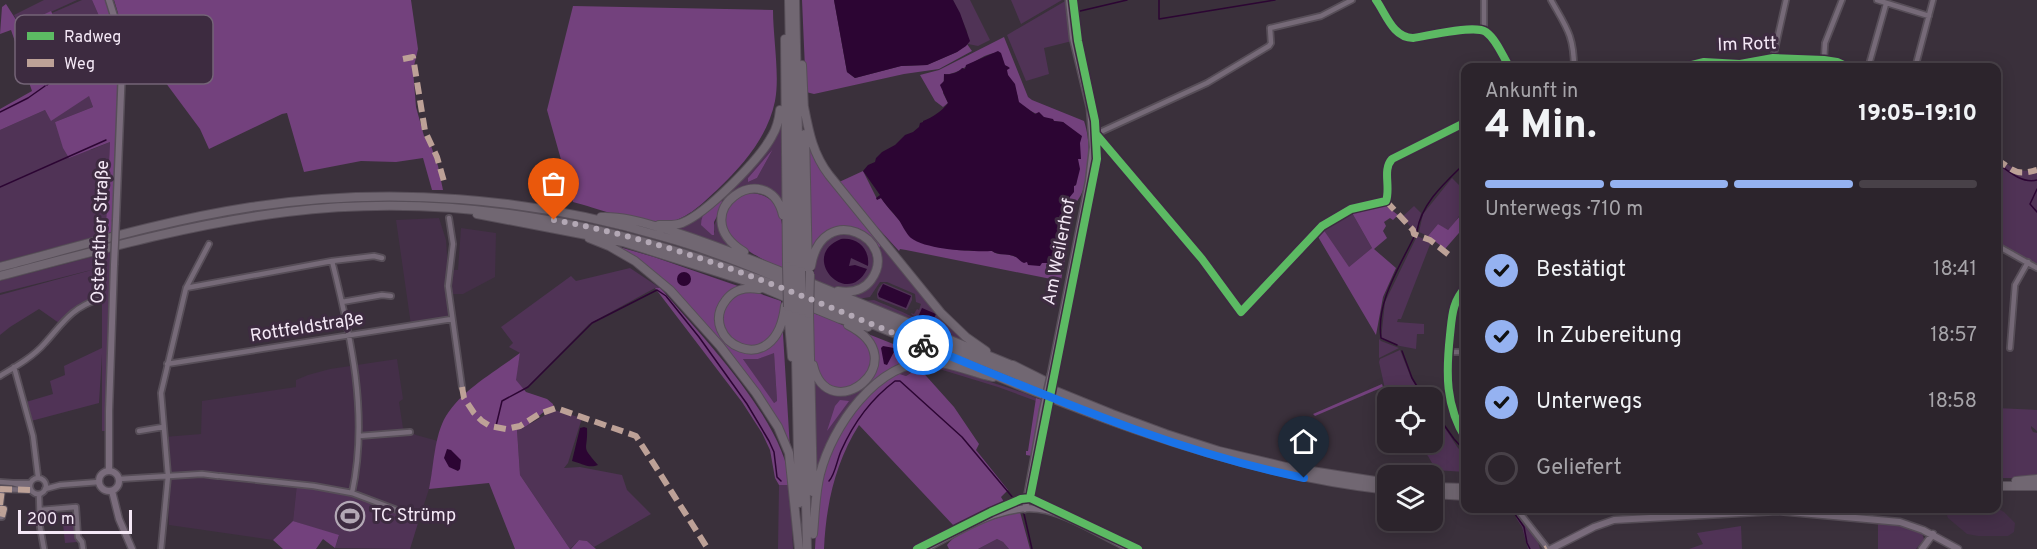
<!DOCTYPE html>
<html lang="de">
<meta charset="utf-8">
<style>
:root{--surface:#2c242c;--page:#383038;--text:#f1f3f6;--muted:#a6a4a9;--line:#484148;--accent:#95b2f1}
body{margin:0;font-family:Overpass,sans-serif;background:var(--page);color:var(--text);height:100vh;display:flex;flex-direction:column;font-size:22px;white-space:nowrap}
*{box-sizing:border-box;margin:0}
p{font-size:20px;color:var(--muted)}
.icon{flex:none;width:33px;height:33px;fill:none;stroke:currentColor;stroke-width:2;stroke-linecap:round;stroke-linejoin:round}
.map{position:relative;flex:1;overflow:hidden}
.panel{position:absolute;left:1461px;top:63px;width:540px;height:450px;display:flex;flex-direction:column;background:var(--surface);border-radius:12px;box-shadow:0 3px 15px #0003,0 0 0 2px var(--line)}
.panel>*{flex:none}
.fabs{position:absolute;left:1377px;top:387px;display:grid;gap:12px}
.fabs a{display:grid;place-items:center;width:66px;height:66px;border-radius:12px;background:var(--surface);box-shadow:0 3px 15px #0003,0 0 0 2px var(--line);font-size:30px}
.scale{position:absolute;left:18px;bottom:15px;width:114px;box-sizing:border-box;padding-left:6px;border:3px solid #f4e8f6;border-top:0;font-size:16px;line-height:21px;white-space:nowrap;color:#f4e8f6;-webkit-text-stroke:4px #3d2b40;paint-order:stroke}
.pin{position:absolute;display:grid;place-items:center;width:51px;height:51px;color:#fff;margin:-62px -26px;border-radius:50% 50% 50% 0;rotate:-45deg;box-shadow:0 0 6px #0007}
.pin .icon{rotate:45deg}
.courier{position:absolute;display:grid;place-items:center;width:60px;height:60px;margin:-30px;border:4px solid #1a73e8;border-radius:50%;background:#fff;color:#222;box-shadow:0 2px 8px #0007}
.head em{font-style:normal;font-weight:800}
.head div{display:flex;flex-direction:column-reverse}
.head{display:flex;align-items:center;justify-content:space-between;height:102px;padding:0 24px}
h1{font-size:39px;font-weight:800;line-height:45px}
.bar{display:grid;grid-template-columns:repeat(4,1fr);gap:9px 6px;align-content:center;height:72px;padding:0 24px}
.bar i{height:8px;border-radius:4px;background:var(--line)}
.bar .active{background:var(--accent)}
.bar p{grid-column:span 4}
ol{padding:0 24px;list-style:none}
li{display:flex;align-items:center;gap:18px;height:66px}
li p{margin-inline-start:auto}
li .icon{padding:6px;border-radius:50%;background:var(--accent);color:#111;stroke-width:4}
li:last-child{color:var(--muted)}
li i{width:33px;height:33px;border:3px solid var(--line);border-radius:50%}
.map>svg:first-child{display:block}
</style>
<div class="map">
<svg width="2037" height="549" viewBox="0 0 2037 549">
<rect width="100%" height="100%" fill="#3a303b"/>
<path fill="#442f48" d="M439 218 446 240 448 269 458 270 461 228 496 233 495 277 463 294H451L452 319 411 325 396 220Z
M397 359 403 399 399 402 403 428 416 435 438 441 429 489 418 523 397 510 297 485 293 521 273 540 169 525 164 437 201 434 202 401 296 387V380L308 375 330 369Z
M1997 508 2004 512 2015 523 2014 532 2008 536H1978L1967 534 1948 518 1946 513 1949 509Z"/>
<path fill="#503356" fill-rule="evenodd" d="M44 0H77L20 26 14 15Z
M82 0H92L99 16 62 34 52 13Z
M953 0H970L990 40 978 46 968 44 967 31Z
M1011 0H1062L1021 24Z
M1067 0 1072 41 1044 48 1049 74 1026 81 1007 35Z
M1788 61 1827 63 1842 67 1686 68 1705 63 1740 67Z
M89 95 93 107 55 122 91 150 110 142 106 223 108 233 0 262V130L45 110 51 120Z
M781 123 783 202 778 198 744 187 731 194 724 203 720 200ZM773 149 757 178 748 182V178Z
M1997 157C2013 168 2017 174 2037 169V265L1997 242 1999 216 1996 214Z
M1452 178 1465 191C1465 208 1460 218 1447 231L1438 224 1428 236 1419 232 1423 214Z
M1414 206 1421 213 1416 233 1402 217Z
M705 211 703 215 715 233 713 227 719 215 728 242 735 249 673 229Z
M1351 211 1372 248 1348 268 1323 229Z
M842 233C882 238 882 283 850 288 837 290 825 285 813 280 815 259 820 239 842 233Z
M1417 236 1431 242 1401 319H1398L1397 322 1424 324V334H1417L1416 349 1400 346 1381 339 1385 302Z
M883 244 975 347 943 333 936 325 912 315 911 313 914 314 917 309 919 310 921 304 916 302 915 294 887 282H880L870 297 858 299 849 295 871 283 877 249Z
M111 252 105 431H102V354L99 403 31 421 26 402 53 394 50 381 65 375 64 366 102 348V295L77 309 59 323 39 309 10 327 0 335V295L99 268 0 293V281Z
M630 268 660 288H655L589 324 524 390 515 380 520 353 509 347 513 343 501 327 571 276 576 281Z
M884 283 912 295V300L907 310 878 299C875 294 879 285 884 283Z
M874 300C886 305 931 323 937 331L863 301Z
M1379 339 1381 341 1399 348 1379 358Z
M906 349 932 358 931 360 901 365Z
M1400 350 1411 378 1423 397 1387 398 1379 362 1380 359Z
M774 352 777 402 773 403 743 359H758Z
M938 365 1024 393 1036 398V401L998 387 936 368H919L906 376 897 373 915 366Z
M813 376 819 383 851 393 868 383 871 387 816 480Z
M1996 408 2037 410V431L2031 426V428L2033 432 2037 433V476L2029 478H1997Z
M554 410 582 418 568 463 564 468 580 467 622 475 627 490 651 514 594 547 587 541 579 540 570 549 520 475 517 430 523 428Z
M1433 410 1458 448 1465 455V472L1436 470 1428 456 1416 443 1432 442Z
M297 484 352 493 397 510 418 523 410 549 335 548 339 536 293 521Z
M779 485H790L793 549H778Z
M1033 497 1142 549 1033 498Z
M1519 514 1538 542 1540 549H1528L1522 527 1516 518Z
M1878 522 1901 525 1922 533 1924 539 1916 549H1878Z
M75 523 77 542 65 543 63 524Z
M1741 526 1742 549H1689L1703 544 1697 533Z
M997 539 1003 542 1009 549H978Z"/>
<path fill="#73417d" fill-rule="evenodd" d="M92 0H107L117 39 119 62 112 232 108 233 106 224 110 142 69 158 63 148 55 122 93 107 89 96 51 121 45 110 0 130V109L32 91 11 30 0 34 2 7 6 4 20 26 51 11 62 34 99 16Z
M114 0H411L418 49 413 70 416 107 424 136 430 143 438 166 443 190H432L423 158 396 162 361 161 304 172 287 113 282 114 209 149 200 129 154 67 128 75C127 48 122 25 114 0Z
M802 0H834L847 72 855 78 901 66 927 65 957 52 967 44 972 51 939 69 904 74 814 94 806 92Z
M573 6 773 10C773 37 780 76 775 101 768 136 744 164 719 188 704 202 688 219 666 223 644 226 597 208 573 202L547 110Z
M1004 37 1028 97 1032 100 1084 121C1092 144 1091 188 1074 205L1061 281 906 250 900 249 899 251 837 183 863 171 877 199 881 198C916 245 935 252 992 251 998 256 1004 253 1010 255 1025 260 1055 272 1059 249 1061 243 1061 240 1059 235L1064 228 1062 217 1074 186 1076 185 1078 170V159H1080C1078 145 1074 131 1063 122 1050 122 1028 111 1018 102 1018 88 1009 81 1006 70L1009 67 1005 66 997 53C981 52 959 77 944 74L943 93 948 103 943 107 935 101 920 75 939 70Z
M808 145 883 244 877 249 873 242 840 228 811 254Z
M773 149 757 178 748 182V178Z
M746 193C790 191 783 239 783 269 753 256 692 224 746 193Z
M720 200 724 203 714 222V235H712L701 225C701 212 710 207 720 200Z
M1465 204V226L1445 249 1428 236 1438 224 1448 230 1460 216Z
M1385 205 1398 215 1393 220 1390 218 1384 222 1386 226 1383 231 1387 238 1374 249 1396 268 1383 297 1376 335 1317 235 1323 229 1349 267 1372 248 1351 211Z
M609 244 654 257 781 301 790 449 762 401 670 288ZM774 353 777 401 774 403 743 359H758Z
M655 288H660L664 292C704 339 786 423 790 485H779L775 478 770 450 762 433 742 402Z
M813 313C830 319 853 327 865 342 886 372 843 404 824 380 809 362 813 335 813 313Z
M863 332 906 349C906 368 885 376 871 387L868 383C883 366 871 351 863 332Z
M520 353 516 380 526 392 547 399 553 404V407C540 411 533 426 517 430L520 475 570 549H515L489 483 429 489C434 466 434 436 446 416 463 389 495 372 520 353Z
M919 368 954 407 979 444 976 450 1008 490 1001 497 1004 502 954 526 859 425C835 463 826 505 824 549H815C819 469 828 422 897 373L906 376Z
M1382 384 1383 387 1315 416 1313 414Z
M1036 398 1042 400 1032 456 1026 455V451H1028Z
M840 400 849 401 827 431 835 406Z
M1617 509H1709L1619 514Z
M1020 512 1030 549H1009L1003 542 997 539 978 549H949L947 545C960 528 998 517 1020 512Z
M293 521 339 535 335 548 323 539 316 549H283L273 540Z
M579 540 587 541 596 549H571Z"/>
<path fill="#2c0533" d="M834 0H953L960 13 970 41 966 46 957 52 927 65 901 66 855 78 847 72Z
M998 51 1001 53 1005 65 1010 68 1007 70 1008 75 1015 84 1019 102 1035 114 1039 112 1044 117 1053 119 1054 121 1063 122 1082 136 1080 143 1081 159H1078L1080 169 1076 185 1074 186V192L1069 198 1066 205 1067 209H1064L1062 217 1064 228 1059 235C1064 245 1058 255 1052 263H1042L1040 266 1028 265 1027 262 1024 263C1021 262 1019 259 1016 257 1009 253 999 256 992 251 975 252 926 250 911 238 906 234 902 224 898 219 892 211 887 207 881 198L877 200 876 198 880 195 863 171 868 165 875 162 876 158 882 152 895 145 905 135 913 132 919 127 920 123 923 122V121C933 117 942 111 948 103L940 85 944 81V74C950 75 958 73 962 68L965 69 966 65Z
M841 239C858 237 870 249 868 266L851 258 849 266 855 265 867 269C847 310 798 256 841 239Z
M677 279a7 7 0 1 1 14 0a7 7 0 1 1-14 0Z
M883 284 911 296 906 308 879 297 878 294Z
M922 308 936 314 932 323 918 317Z
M883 346 894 348 895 350 887 365 884 364 881 348Z
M584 427 587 428C588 453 580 444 598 465 589 469 581 463 572 461L580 428Z
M447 449 451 450 461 460 460 469 458 471 449 467 444 458Z"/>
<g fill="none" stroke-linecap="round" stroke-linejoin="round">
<path stroke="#2c0533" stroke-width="1.5" d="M1159 0V19L1275 0
M1076 12 1127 0
M1827 65 1841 68
M1700 68 1708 65 1730 68
M1740 68 1773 64 1822 65
M47 85 113 38
M0 112 28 98 45 86
M1996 162C2008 171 2022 184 2037 180
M0 187 106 140
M2037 189 2030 204 2037 212
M1417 231C1422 202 1446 182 1466 162
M1397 345 1381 338C1376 302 1399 268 1414 237
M1402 351 1412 378 1424 398
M1432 408 1454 439 1466 452
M496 426 502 401 528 387 592 323 657 290 666 296 699 337 747 404 769 441 774 452 777 477 781 481
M829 481C835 475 837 460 841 451 853 424 871 399 895 381H900L962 437 1014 499
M1511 508 1524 527 1527 543 1530 549
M1024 514 1032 549"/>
<g stroke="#574e58" stroke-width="8">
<path id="street" d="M1376 0C1386 14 1393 38 1413 38 1428 36 1475 24 1486 32 1497 40 1503 57 1510 68
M1484 0V31
M1551 0C1566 27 1574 35 1574 68
M1877 0 1929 16
M1773 58 1786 0
M1824 60 1825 43 1842 0
M1680 68 1704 62 1740 64 1773 58 1824 60 1837 62 1850 68
M1868 68 1886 4
M1915 68 1933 0
M1096 134 1207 83 1269 46 1271 43 1270 28 1321 16 1352 0
M449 218 453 244 448 286 462 387
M1996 245 2037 268
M332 261 374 256 382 258
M1466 287C1452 301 1452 317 1450 335 1446 372 1445 406 1466 439
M186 288 332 261C351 337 369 415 352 493
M342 302 382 295 391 296
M2010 348 2015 285 2028 262
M1448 352H1466
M167 364 452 319
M14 367 33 436 38 477
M0 376C15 367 33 357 45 343 63 323 71 308 99 299
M139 431 163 427
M359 436 410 432
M220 476 314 486 352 493 397 510
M30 486a8 8 0 1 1 16 0a8 8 0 1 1-16 0Z
M119 479 202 474 218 476
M0 482 13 483
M30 488 13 483H30
M0 489 31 490
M45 489 60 485 99 482
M39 494 40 527 44 549
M0 505 2 489
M1516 508 1548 549
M0 509H4L2 517H0
M40 510 76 507 78 537 82 542 83 549
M161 549 168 476 161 393 186 288 209 244"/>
</g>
<g stroke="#574e58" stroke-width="9">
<path id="secondary" d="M109 0 119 32 122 68 116 220
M1051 374 1089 181 1093 147 1090 108 1073 38 1069 0
M109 471V411L114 265
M99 481a10 10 0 1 1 20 0a10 10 0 1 1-20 0Z
M112 491 119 519 132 549
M1025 509 1043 410
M925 549C962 530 1003 501 1046 510 1072 516 1105 537 1130 549
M1551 549 1594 527 1614 520 1777 511 1900 522 1923 530 1958 549
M1922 549 1933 534"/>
</g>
<g stroke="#574e58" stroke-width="10">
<path id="highway" d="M789 0 794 269
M795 0 801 271
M785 39 787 266
M802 65 804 110
M804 107C809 133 813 154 829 175L941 313 966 337 986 351
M805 134 808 273
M477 214 623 242 749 282 792 300
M601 217C623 216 644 223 665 229 708 242 750 259 792 276
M659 225C667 225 675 226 682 223 707 213 759 160 772 136 777 128 779 119 780 110
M589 238 609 246 635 261 670 290 720 346 756 393 778 427 789 453 799 549
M744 252C681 213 768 154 783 215
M811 266C822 199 901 239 871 280 863 291 851 293 838 291
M0 267C83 245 166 220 251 207 389 186 530 197 664 237 707 249 749 266 791 283
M0 276C95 251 190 224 287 212 463 190 629 227 792 292
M806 281 1016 367
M759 289C745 287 734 289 726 300 695 340 776 385 785 306
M805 289 1112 414 1166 434 1219 451 1286 467 1388 483
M806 297C996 373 1182 467 1388 490
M806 305 840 319 868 327
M795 309 799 503
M802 311 807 549
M788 312 792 357
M809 314 813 492
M813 365C828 430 919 361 848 325
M1013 365 1053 385
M2016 481 2037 479
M1996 486H2037
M1432 487 1466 488
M1432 494 1466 496
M813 534C815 514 815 494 820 474 832 427 876 362 930 362 951 362 972 373 993 377"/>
</g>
<use href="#street" stroke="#766a78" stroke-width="4.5"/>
<use href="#secondary" stroke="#7a6c7c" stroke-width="6"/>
<use href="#highway" stroke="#716772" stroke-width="8"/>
<g stroke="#574e58" stroke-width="9" stroke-linecap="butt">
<path id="secondary-bridge" d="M114 265 116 220
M1043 410 1051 374"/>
</g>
<g stroke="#574e58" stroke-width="10" stroke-linecap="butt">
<path id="highway-bridge" d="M787 266 788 307
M794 269 795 309
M801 271 802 311
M809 314 810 274"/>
</g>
<use href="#secondary-bridge" stroke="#7a6c7c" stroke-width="6"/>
<use href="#highway-bridge" stroke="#716772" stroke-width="8"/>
<path stroke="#bda197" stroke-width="6" stroke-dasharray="12 6" stroke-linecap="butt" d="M403 59 413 57 425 131 437 157 445 185
M1996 159C2015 171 2015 176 2037 170
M1386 201 1413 230 1414 234 1430 240 1449 255
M462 387 464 398 474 413 482 421 490 426 506 429 520 426 539 414 556 408 636 436 708 549
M0 489 31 490
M0 505 2 489
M0 509H4L2 517H0
M1545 549 1547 548"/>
<g stroke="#3d2b40" stroke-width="11">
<path id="cycleway" d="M1376 0C1386 14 1393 38 1413 38 1428 36 1475 24 1486 32 1497 40 1503 57 1510 68
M1680 68 1704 62 1740 64 1773 58 1824 60 1837 62 1850 68
M1096 134 1202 259 1241 312 1322 226 1351 209 1386 201C1391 187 1382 170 1392 159L1466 122
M1466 287C1452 301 1452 317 1450 335 1446 372 1445 406 1466 439
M1030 498 1097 159 1095 121 1078 41 1073 0
M917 549 991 512 1021 499 1030 498 1138 549"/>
</g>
<use href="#cycleway" stroke="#5cba63" stroke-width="8"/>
</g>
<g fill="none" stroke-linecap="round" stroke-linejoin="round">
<path stroke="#b3a8b5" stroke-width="6" stroke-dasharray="0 10.8" d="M554 220C683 243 802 296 923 345"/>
<path stroke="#1a73e8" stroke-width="8" d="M923 345C1048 396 1171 451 1304 478"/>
</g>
<defs>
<g id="stadium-ring" transform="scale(1.5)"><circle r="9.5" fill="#3d2b40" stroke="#b3a8b5" stroke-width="1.5"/><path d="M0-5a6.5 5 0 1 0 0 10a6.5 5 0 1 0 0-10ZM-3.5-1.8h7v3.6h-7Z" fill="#b3a8b5"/></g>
</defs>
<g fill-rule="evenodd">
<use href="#stadium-ring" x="350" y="516"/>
</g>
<g text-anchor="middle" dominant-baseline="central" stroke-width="6" stroke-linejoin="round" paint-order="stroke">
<g font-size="18" fill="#f4e8f6" stroke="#3d2b40">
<text transform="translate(1747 45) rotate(-2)">Im Rott</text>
<text transform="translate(101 232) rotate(-88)">Osterather Straße</text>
<text transform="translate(1060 252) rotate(-79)">Am Weilerhof</text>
<text transform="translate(307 328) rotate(-9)">Rottfeldstraße</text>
</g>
<g font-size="18" fill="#f4e8f6" stroke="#3d2b40" text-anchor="start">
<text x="371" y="516">TC Strümp</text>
</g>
</g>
<rect x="15" y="15" width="198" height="69" rx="9" fill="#3d2b40" stroke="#746477" stroke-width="1.5"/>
<rect x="27" y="32" width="27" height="8" fill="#5cba63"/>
<rect x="27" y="59" width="27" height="8" fill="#bda197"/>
<g font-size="16" fill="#f4e8f6">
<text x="64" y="42">Radweg</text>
<text x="64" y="69">Weg</text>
</g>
</svg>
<div class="fabs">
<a><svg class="icon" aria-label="locate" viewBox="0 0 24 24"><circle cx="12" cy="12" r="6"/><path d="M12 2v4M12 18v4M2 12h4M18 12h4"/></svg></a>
<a><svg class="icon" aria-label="layers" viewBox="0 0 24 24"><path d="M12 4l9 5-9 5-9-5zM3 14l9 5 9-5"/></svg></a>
</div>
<div class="scale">200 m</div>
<div class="pin" style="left:554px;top:220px;background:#ea580c"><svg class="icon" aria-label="bag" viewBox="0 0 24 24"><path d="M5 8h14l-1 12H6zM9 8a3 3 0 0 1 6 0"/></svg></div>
<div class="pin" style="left:1304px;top:478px;background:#1f2937"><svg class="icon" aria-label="home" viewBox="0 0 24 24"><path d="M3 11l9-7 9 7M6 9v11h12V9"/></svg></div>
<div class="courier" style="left:923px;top:345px"><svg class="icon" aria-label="bike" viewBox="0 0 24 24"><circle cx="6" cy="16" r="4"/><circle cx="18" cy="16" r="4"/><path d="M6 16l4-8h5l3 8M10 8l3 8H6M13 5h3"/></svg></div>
<section class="panel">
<div class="head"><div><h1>4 Min.</h1><p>Ankunft in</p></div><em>19:05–19:10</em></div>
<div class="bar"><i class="active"></i><i class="active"></i><i class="active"></i><i></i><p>Unterwegs · 710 m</p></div>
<ol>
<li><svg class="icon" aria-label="check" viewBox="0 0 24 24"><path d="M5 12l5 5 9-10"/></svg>Bestätigt<p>18:41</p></li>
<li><svg class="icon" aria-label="check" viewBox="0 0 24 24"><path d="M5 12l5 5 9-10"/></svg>In Zubereitung<p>18:57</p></li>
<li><svg class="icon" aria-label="check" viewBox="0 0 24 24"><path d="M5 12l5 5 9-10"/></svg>Unterwegs<p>18:58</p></li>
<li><i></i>Geliefert</li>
</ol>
</section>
</div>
